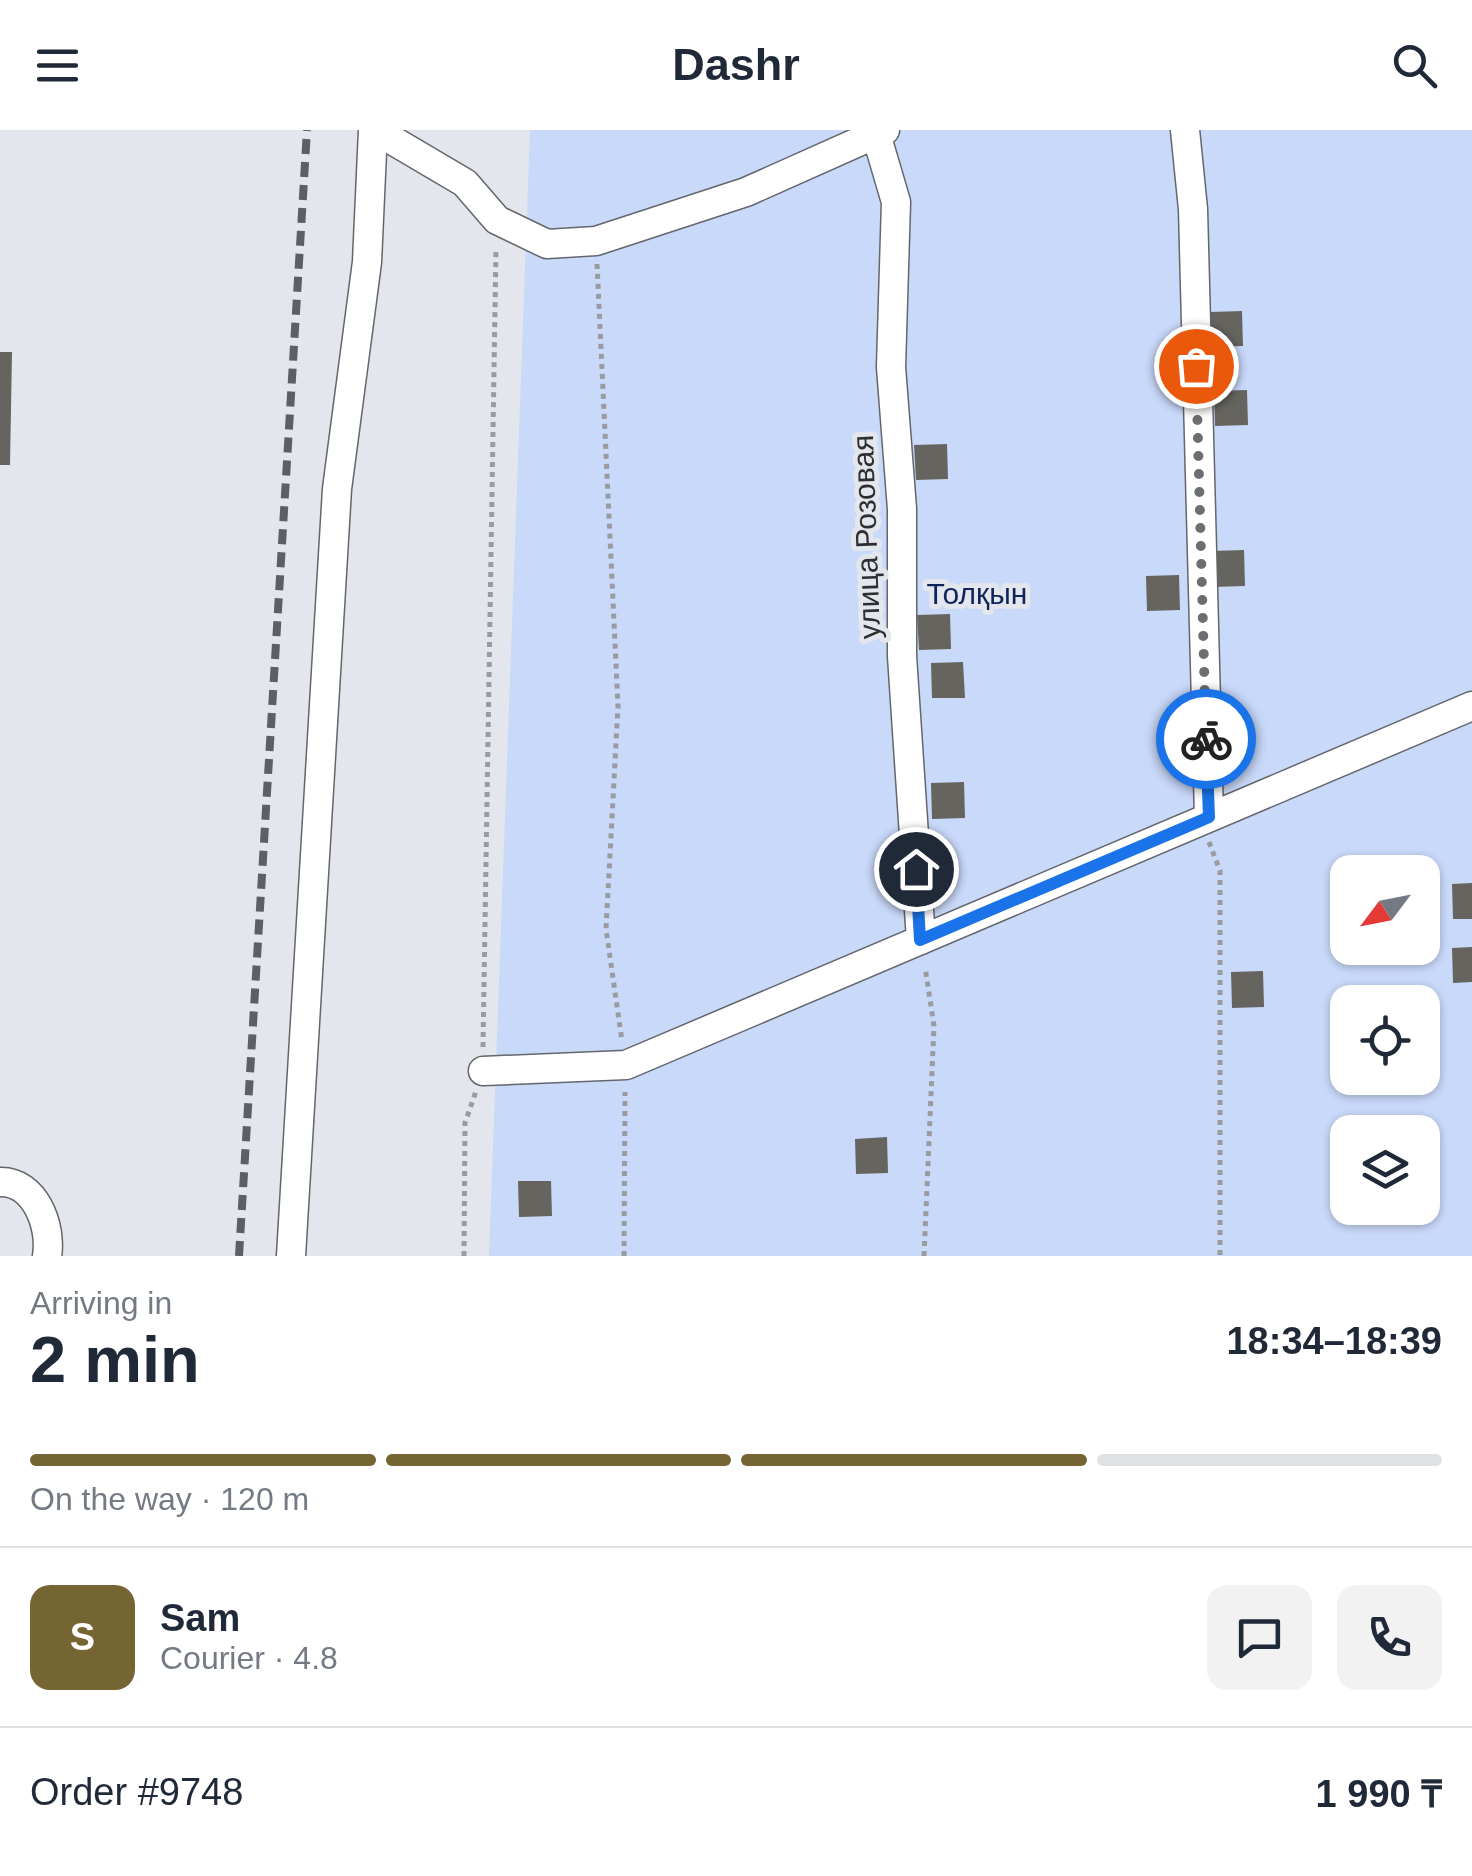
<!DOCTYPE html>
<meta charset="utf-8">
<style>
:root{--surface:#fff;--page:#f2f2f3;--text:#1f2937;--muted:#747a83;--line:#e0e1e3;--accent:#756533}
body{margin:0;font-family:Arial,sans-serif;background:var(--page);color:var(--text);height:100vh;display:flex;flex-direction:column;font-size:38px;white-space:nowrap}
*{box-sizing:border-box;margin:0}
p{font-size:32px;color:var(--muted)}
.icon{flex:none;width:55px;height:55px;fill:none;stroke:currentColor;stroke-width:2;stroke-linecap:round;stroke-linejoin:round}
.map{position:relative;height:1126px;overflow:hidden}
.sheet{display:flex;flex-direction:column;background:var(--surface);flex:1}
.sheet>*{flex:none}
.needle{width:65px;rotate:238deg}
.buttons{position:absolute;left:1330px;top:725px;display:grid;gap:20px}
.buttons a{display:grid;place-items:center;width:110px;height:110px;border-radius:20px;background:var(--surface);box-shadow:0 2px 8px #0004;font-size:50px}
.pin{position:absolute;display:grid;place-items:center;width:85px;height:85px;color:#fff;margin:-42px;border:5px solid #fff;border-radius:50%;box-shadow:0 2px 10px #0007}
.courier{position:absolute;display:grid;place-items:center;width:100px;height:100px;margin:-50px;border:8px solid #1a73e8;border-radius:50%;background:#fff;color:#222;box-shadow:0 2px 12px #0007}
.head em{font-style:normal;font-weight:700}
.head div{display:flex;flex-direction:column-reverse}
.head{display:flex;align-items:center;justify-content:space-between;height:170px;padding:0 30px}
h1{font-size:65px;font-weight:700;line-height:75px}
.bar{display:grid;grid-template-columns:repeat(4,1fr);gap:15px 10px;align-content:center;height:120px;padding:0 30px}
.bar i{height:12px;border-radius:8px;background:var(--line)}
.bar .current{background:var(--accent)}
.bar p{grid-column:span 4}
.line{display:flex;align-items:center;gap:25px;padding:0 30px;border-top:2px solid var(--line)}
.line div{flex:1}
.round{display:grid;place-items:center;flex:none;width:105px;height:105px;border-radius:20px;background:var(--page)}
header{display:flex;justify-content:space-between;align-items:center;height:130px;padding:0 30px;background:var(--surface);font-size:45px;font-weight:700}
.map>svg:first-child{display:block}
</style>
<header><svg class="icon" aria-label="menu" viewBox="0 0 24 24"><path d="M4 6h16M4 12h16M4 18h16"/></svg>Dashr<svg class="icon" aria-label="search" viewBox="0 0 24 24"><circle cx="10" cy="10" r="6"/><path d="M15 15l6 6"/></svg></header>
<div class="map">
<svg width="1472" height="1126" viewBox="0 0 1472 1126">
<rect width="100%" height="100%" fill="#e3e6ec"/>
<path fill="#c9d9fa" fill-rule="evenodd" d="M530 0H1472V1126H489ZM1348 742H1422V818H1348ZM1348 872H1422V948H1348ZM1348 1002H1422V1078H1348Z"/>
<path fill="#66645f" d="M1242 181 1243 216 1211 217 1210 182Z
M0 222H12L10 335H0Z
M1247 260 1248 295 1215 296 1214 261Z
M947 314 948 349 916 350 914 315Z
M1244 420 1245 456 1212 457 1211 421Z
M1179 445 1180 480 1147 481 1146 446Z
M950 484 951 519 919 520 917 485Z
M963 532 965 568H932L931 533Z
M964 652 965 688 932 689 931 653Z
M1472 753V789H1453L1452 754Z
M1472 817V852L1453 853 1452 818Z
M1263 841 1264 877 1232 878 1231 842Z
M887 1007 888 1043 856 1044 855 1009Z
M518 1051H551L552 1086 519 1087Z"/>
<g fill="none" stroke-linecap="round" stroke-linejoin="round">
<g stroke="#63666b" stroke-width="31">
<path id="minor" d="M375 0 465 53 497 90 547 114 596 111 746 62 885 0
M1185 0 1193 79 1209 687
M876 4 896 72 891 237 902 379V526L921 810
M483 941 626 935 1472 576
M0 1052C35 1051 52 1096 47 1126
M291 1126 337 359 367 132 373 0"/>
</g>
<path stroke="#999ba0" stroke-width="5" stroke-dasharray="5 5" stroke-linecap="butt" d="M597 134 618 576 606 799 622 911
M1209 712 1220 741V1126
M483 917 496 118
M464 1126 465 993 476 961
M624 1126 625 962
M924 1126 934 896 925 837"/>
<use href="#minor" stroke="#fff" stroke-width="28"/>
<path stroke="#5e5f62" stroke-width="8" stroke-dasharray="15 8" stroke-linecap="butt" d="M239 1126 307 0"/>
</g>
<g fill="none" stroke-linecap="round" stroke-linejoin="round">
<path stroke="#6d6e72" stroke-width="10" stroke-dasharray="0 18" d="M1196 236 1206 609"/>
<path stroke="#1a73e8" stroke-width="12" d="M916 739 920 810 1200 691 1209 687 1206 609"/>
</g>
<g text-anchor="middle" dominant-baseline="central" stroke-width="10" stroke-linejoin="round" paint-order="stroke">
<g font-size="30" fill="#2d2e30" stroke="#e3e6ec">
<text transform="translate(866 407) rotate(-92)">улица Розовая</text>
</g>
<g font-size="30" fill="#0f245b" stroke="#e3e6ec">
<text x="977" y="463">Толқын</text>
</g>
</g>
</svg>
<div class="buttons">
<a><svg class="needle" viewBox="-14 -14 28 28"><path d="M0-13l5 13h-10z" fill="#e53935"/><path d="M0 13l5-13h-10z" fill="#747a83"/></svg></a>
<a><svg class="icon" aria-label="locate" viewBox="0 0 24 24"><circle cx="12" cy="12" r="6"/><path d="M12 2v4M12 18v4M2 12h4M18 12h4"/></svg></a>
<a><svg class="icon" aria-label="layers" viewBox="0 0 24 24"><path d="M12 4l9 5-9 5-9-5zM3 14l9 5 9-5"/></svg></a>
</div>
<div class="pin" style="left:1196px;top:236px;background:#ea580c"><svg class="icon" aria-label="bag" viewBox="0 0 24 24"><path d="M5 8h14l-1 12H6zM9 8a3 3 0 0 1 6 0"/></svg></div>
<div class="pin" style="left:916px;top:739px;background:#1f2937"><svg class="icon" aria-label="home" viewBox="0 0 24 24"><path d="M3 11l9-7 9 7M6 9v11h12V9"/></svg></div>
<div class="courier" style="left:1206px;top:609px"><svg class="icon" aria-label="bike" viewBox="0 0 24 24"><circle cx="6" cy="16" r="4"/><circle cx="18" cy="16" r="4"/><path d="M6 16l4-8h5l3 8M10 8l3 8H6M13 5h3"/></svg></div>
</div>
<section class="sheet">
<div class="head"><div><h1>2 min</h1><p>Arriving in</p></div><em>18:34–18:39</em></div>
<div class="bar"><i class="current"></i><i class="current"></i><i class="current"></i><i></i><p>On the way · 120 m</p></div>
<div class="line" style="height:180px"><b class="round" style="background:var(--accent);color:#fff">S</b><div><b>Sam</b><p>Courier · 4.8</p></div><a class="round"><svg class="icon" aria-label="chat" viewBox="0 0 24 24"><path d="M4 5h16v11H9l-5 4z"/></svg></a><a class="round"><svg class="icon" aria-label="phone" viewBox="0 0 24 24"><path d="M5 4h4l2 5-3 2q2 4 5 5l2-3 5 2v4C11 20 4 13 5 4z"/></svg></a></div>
<div class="line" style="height:130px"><div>Order #9748</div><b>1 990 ₸</b></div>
</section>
